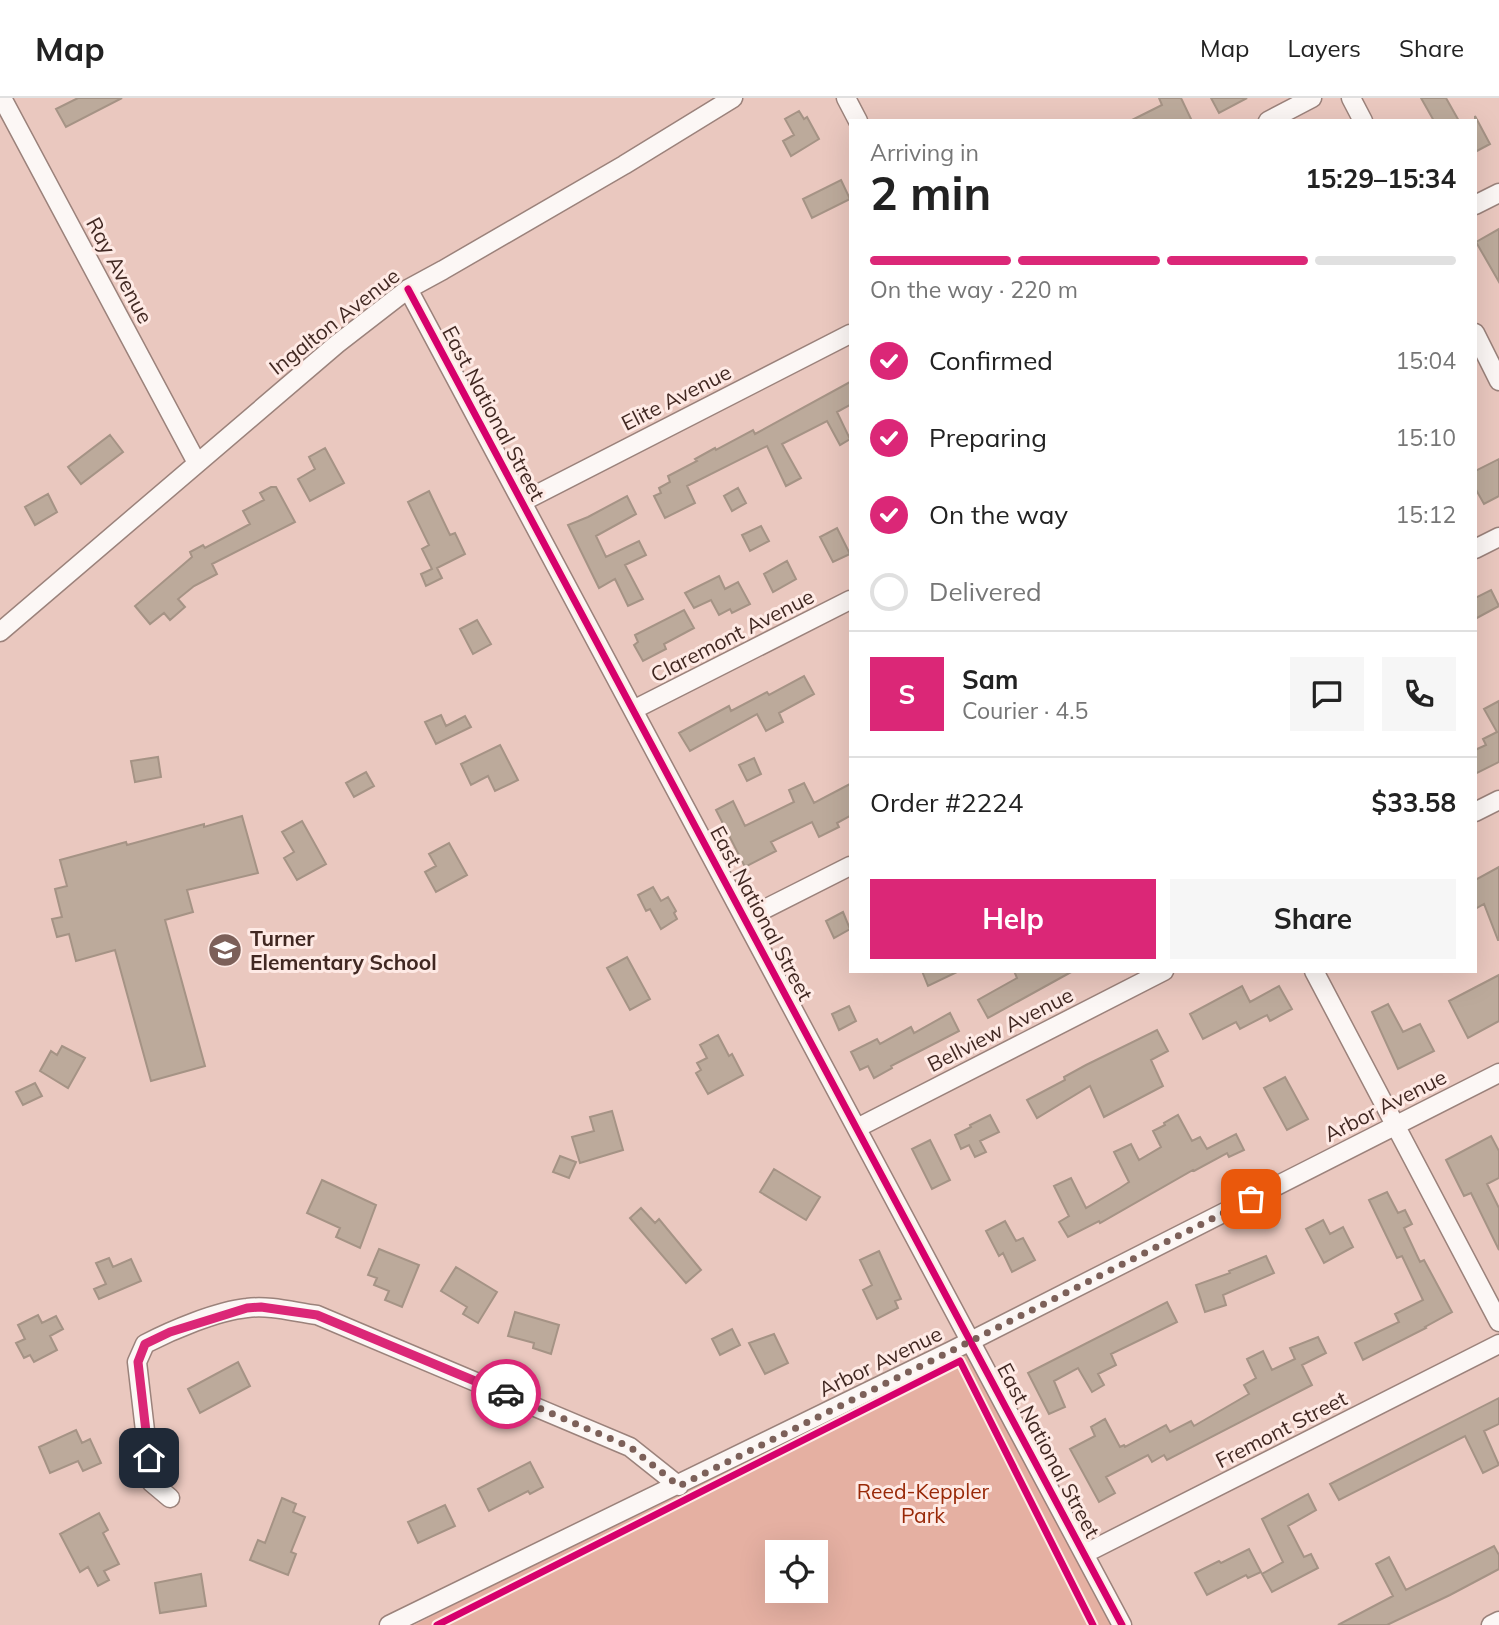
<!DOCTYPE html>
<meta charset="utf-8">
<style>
:root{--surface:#fff;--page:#f6f6f6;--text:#222;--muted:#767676;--line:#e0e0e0;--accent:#db2777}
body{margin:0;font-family:Mulish,sans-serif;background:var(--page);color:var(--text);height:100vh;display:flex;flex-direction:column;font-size:26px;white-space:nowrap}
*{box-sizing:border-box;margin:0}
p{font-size:23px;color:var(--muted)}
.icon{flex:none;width:38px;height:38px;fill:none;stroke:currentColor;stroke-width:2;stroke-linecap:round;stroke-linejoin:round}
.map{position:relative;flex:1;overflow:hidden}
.drawer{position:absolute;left:849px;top:21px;width:628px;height:854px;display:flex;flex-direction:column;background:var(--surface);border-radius:0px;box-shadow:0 7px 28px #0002}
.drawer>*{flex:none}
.fabs{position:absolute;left:765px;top:1442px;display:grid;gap:14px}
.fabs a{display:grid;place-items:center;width:63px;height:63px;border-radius:0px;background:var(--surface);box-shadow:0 7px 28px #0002;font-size:35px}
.pin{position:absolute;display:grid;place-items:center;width:60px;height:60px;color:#fff;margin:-30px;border-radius:14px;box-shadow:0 4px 10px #0006}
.courier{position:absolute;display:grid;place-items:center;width:70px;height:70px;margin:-35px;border:5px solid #db2777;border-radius:50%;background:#fff;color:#222;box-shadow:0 2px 9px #0007}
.overview em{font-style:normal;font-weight:700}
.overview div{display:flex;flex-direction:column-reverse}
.overview{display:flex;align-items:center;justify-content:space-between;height:119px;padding:0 21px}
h1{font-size:46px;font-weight:700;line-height:52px}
.bar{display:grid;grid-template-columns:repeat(4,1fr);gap:10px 7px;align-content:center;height:84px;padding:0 21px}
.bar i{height:9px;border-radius:5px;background:var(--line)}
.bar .current{background:var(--accent)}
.bar p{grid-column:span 4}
.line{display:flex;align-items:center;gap:18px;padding:0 21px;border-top:2px solid var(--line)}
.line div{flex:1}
.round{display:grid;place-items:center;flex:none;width:74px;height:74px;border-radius:0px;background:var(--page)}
ol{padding:0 21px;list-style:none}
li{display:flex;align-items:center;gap:21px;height:77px}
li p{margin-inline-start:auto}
li .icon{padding:7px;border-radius:50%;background:var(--accent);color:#fff;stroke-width:4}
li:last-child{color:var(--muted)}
li i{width:38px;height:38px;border:4px solid var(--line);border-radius:50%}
.primary-button{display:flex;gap:14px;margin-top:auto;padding:14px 21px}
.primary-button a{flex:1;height:80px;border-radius:0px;background:var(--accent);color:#fff;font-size:28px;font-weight:700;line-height:80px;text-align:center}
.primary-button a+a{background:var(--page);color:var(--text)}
header{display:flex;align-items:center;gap:42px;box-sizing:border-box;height:98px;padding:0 35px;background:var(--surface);border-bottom:2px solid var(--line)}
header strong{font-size:33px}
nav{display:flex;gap:38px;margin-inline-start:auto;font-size:24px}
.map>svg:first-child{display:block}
</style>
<header>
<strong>Map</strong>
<nav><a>Map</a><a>Layers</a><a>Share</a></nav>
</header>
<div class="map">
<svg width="1499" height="1527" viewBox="0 0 1499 1527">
<rect width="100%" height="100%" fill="#eac8bf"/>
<path fill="#e5b0a2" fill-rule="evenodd" d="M971 1243 1122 1527H414ZM777 1454H816V1493H777Z"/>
<path fill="#bcaa9b" stroke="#a59385" stroke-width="2" d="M78 0H122L66 29 56 11Z
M1159 0H1181L1192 23H1130L1162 7Z
M1211 0H1247L1219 15Z
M1421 0H1446L1459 23H1434Z
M799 13 804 21 807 19 819 41 791 58 783 43 794 37 785 21Z
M1475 18 1490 46 1475 54Z
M841 82 850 101 812 120 803 101Z
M1499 131V184L1476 144Z
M850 284V307L837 314 850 341 840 347 827 323 782 346 801 380 786 388 767 348 687 388 695 405 665 420 654 398 661 395 659 390 670 384 668 378 697 363 695 361 715 350 716 352 753 332 755 336Z
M110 337 123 354 81 386 68 369Z
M325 350 344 385 310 403 298 381 315 371 309 359Z
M1499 361V398L1484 406 1475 390V373Z
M271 389H276L295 424 212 466 217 476 194 488 178 501 185 509 170 522 164 515 150 526 135 508 192 459 190 454 203 447 205 450 250 426 243 413 264 402 260 395Z
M738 390 746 405 732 413 724 398Z
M429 393 450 437 455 435 465 456 437 470 442 480 426 488 421 476 432 471 422 451 429 447 408 404Z
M48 396 57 414 35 427 25 409Z
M627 398 636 416 596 438 606 459 639 443 646 457 625 467 643 501 628 508 615 481 599 490 568 427 588 419Z
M761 428 769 443 750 453 742 437Z
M837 430 850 456 833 464 820 439Z
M787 463 796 481 773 494 764 476Z
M719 478 725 491 738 484 750 506 732 515 730 511 719 517 711 502 694 510 685 495Z
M1491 492 1499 508 1475 521V500Z
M684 512 694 530 664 546 666 551 643 563 634 547 638 544 635 537Z
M477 522 491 546 473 556 460 531Z
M804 578 814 596 779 615 783 624 766 633 757 616 690 653 679 635 729 608 731 613 767 594 769 597Z
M1499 603V664L1475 676V652L1486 647 1483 641 1497 634 1484 611Z
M441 617 446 628 465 618 471 629 436 646 425 624Z
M500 647 518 682 495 693 488 678 471 687 461 666Z
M158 659 161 679 135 684 131 663Z
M754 660 761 676 747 683 739 667Z
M366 674 374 688 354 699 346 685Z
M804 685 814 705 850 686V718L837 725 839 729 819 739 812 724 771 744 776 753 745 769 716 712 733 703 745 728 794 704 789 692Z
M242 718 258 775 187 792 193 814 165 822 205 968 151 983 115 852 76 863 69 836 57 839 52 821 62 819 55 791 67 788 60 762 126 744 127 747 204 726V729Z
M302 723 326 766 297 782 284 760 294 754 282 734Z
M449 745 467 777 436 794 425 774 436 768 429 756Z
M1499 769V842H1498L1484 806 1475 811V782Z
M653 789 661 803 668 799 676 813 674 815 677 821 661 831 650 811 646 813 638 797Z
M843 814 850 831 834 840 826 823Z
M627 859 650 901 630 912 607 870Z
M922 873H959L928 888Z
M1014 873H1073L988 920 978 902 1017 880Z
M1499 877V923L1468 940 1449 903Z
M1242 888 1250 904 1279 888 1292 911 1270 923 1267 917 1240 931 1236 924 1203 941 1190 916Z
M1388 906 1403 934 1420 926 1434 953 1398 971 1372 914Z
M849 908 856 923 839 932 832 916Z
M950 915 959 933 891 968 892 970 874 980 868 968 860 972 851 954 877 941 880 946 911 929 914 935Z
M1157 932 1168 953 1151 962 1163 988 1104 1019 1090 988 1037 1020 1027 1002 1065 982 1064 979 1086 967Z
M718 937 729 958 732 956 743 977 708 996 696 975 701 972 697 965 707 960 700 947Z
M62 948 85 960 68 990 40 973 51 953 57 957Z
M1285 979 1308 1021 1287 1032 1264 990Z
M35 985 42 998 23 1007 16 994Z
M612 1013 623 1052 580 1065 572 1039 594 1033 590 1019Z
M990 1017 999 1034 980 1043 986 1054 975 1059 969 1047 961 1051 955 1037 971 1029 970 1027Z
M1178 1017 1192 1043 1200 1039 1207 1051 1236 1036 1244 1052 1229 1059 1227 1055 1194 1073 1193 1072 1100 1125 1099 1123 1068 1139 1059 1124 1069 1118 1054 1088 1071 1080 1086 1110 1120 1090 1129 1084 1114 1054 1131 1046 1139 1062 1161 1049 1153 1033 1165 1027 1164 1025Z
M1491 1038 1499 1053V1080L1487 1086 1499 1110V1152L1471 1095 1464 1098 1446 1062Z
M930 1042 950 1082 932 1091 912 1051Z
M560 1058 576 1064 569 1080 553 1074Z
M774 1071 820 1099 806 1122 760 1094Z
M322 1082 376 1107 360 1150 336 1139 340 1130 307 1115Z
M1387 1094 1398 1115 1405 1112 1412 1126 1404 1130 1420 1164 1424 1162 1452 1214 1425 1229 1426 1230 1363 1262 1355 1245 1399 1224 1395 1216 1423 1202 1402 1158 1397 1160 1369 1102Z
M641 1110 655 1125 659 1121 701 1172 686 1185 630 1120Z
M1323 1122 1330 1136 1343 1129 1353 1149 1324 1165 1306 1131Z
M1005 1123 1016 1143 1023 1140 1035 1162 1012 1174 1003 1155 999 1158 986 1133Z
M379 1151 419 1167 402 1209 385 1202 389 1193 374 1187 377 1180 368 1177Z
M879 1153 901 1201 895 1203 898 1210 877 1221 863 1192 872 1187 860 1162Z
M1266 1158 1274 1175 1223 1197 1226 1207 1205 1214 1196 1187 1230 1175 1229 1173Z
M109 1160 113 1169 131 1161 141 1183 99 1201 94 1191 106 1186 96 1165Z
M456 1169 497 1194 478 1225 463 1216 467 1209 441 1193Z
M1167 1204 1177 1224 1111 1256 1116 1267 1098 1276 1104 1287 1092 1294 1078 1270 1054 1283 1065 1309 1049 1316 1028 1275Z
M515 1214 559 1227 551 1256 533 1250 534 1245 508 1238Z
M38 1217 42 1225 56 1218 63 1231 50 1238 57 1252 34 1264 30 1257 24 1260 16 1245 25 1241 18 1227Z
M732 1231 740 1247 720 1257 712 1241Z
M774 1236 788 1265 765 1276 749 1245Z
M1318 1239 1326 1255 1302 1267 1312 1287 1167 1362 1164 1357 1152 1364 1148 1357 1106 1379 1115 1395 1099 1404 1070 1351 1095 1338 1091 1329 1105 1321 1120 1349 1124 1347 1125 1349 1166 1327 1170 1334 1191 1323 1194 1328 1249 1296 1244 1287 1256 1280 1247 1261 1263 1253 1272 1272 1295 1261 1290 1250Z
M238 1264 250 1288 200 1315 188 1291Z
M1499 1300V1326L1484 1333 1499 1367 1483 1375 1465 1338 1339 1402 1330 1386Z
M76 1332 82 1345 90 1341 101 1365 83 1373 78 1363 50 1375 39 1349Z
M530 1364 543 1389 530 1396 528 1393 489 1413 478 1391Z
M1308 1396 1316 1412 1288 1428 1304 1459 1311 1456 1318 1470 1272 1494 1262 1476 1283 1464 1262 1421Z
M282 1400 296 1406 293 1414 305 1419 291 1454 296 1456 288 1477 250 1462 258 1442 265 1445Z
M445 1407 455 1428 418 1445 408 1424Z
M99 1415 108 1432 103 1435 119 1466 104 1473 109 1482 98 1488 88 1469 80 1474 60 1436Z
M1494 1448 1499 1457V1471L1450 1497 1387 1527H1338L1393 1498 1376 1466 1389 1459 1406 1492Z
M1249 1451 1261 1474 1248 1480 1246 1477 1207 1497 1195 1475 1219 1463 1221 1465Z
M201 1476 206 1508 160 1515 155 1485Z"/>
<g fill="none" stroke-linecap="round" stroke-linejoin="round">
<g stroke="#9b827b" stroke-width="21">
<path id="minor" d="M2 0 197 365
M846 0 858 23
M1351 0 1363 23
M1268 23 1312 0
M1475 107 1499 95
M408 191 1122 1527
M1475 235 1499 283
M522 404 850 236
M1475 451 1499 439
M0 534 337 246 408 191 443 172 624 67 733 0
M633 612 850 502
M1475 714 1499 702
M745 821 850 768
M1314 873 1499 1224
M857 1030 1164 873
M170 1400 151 1384 137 1264 145 1246C172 1232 217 1213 247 1210 270 1207 294 1214 317 1217L630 1349 679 1388
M1084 1456 1499 1246
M389 1527 951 1253 1499 975
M1491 1527 1499 1523"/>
</g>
<use href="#minor" stroke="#fcf7f5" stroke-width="18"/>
<g stroke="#feeae5" stroke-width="11">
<path id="cycleway" d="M408 191 1122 1527
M437 1527 960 1263 1093 1527"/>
</g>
<use href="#cycleway" stroke="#d6006c" stroke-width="7"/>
</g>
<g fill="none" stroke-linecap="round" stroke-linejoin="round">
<path stroke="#7c6059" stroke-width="7" stroke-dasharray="0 12.6" d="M506 1296 630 1349 679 1388 971 1243 1251 1101"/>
<path stroke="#db2777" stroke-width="9" d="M149 1360 138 1264 145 1246 170 1234 247 1210 261 1209 317 1217 506 1296"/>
</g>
<defs>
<g id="school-disc" transform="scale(1.75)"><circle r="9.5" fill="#7c6059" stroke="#feeae5"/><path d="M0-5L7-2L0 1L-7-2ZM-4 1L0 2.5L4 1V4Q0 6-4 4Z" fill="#fff"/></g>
</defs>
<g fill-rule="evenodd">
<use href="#school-disc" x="225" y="852"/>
</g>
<g text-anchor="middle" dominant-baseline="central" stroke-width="6" stroke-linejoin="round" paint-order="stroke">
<g font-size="21" fill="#412822" stroke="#feeae5">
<text transform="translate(120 172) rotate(62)">Ray Avenue</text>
<text transform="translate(334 223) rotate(-38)">Ingalton Avenue</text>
<text transform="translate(676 299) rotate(-27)">Elite Avenue</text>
<text transform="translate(494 315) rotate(62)">East National Street</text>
<text transform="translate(732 537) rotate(-27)">Claremont Avenue</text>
<text transform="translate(762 815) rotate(62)">East National Street</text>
<text transform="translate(1000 931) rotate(-27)">Bellview Avenue</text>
<text transform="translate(1385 1007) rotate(-27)">Arbor Avenue</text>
<text transform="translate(880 1263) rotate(-26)">Arbor Avenue</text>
<text transform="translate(1281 1331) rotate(-27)">Fremont Street</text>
<text transform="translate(1049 1352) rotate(62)">East National Street</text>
</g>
<g font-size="21" font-weight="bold" fill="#412822" stroke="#feeae5" text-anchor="start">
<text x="250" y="840">Turner<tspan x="250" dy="24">Elementary School</tspan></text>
</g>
<g font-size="21" fill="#982807" stroke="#feeae5">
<text x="923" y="1393">Reed-Keppler<tspan x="923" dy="24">Park</tspan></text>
</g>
</g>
</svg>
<div class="fabs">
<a><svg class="icon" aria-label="locate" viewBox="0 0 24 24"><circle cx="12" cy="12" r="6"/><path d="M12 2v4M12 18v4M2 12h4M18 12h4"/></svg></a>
</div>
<div class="pin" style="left:1251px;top:1101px;background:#ea580c"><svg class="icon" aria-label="bag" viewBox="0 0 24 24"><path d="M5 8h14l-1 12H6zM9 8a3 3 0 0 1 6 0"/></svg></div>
<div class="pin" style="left:149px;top:1360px;background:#1f2937"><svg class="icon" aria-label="home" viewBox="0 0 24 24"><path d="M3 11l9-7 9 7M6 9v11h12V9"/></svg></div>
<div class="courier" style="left:506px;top:1296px"><svg class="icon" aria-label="car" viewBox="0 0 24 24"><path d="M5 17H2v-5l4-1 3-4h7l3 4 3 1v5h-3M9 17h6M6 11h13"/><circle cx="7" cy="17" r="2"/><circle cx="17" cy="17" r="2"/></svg></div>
<section class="drawer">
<div class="overview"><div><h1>2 min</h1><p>Arriving in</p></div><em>15:29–15:34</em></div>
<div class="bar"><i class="current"></i><i class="current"></i><i class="current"></i><i></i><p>On the way · 220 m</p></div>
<ol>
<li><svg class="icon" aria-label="check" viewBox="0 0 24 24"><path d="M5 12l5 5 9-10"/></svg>Confirmed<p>15:04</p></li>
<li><svg class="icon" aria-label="check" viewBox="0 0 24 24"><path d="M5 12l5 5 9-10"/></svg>Preparing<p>15:10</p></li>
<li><svg class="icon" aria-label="check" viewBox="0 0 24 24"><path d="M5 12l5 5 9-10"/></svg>On the way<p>15:12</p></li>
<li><i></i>Delivered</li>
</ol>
<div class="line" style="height:126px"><b class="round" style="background:var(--accent);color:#fff">S</b><div><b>Sam</b><p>Courier · 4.5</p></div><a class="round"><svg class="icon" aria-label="chat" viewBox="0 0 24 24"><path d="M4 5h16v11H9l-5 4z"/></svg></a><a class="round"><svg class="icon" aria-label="phone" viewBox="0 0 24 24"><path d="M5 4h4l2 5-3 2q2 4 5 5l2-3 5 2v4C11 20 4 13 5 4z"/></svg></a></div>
<div class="line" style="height:91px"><div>Order #2224</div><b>$33.58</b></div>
<div class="primary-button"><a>Help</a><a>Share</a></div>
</section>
</div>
